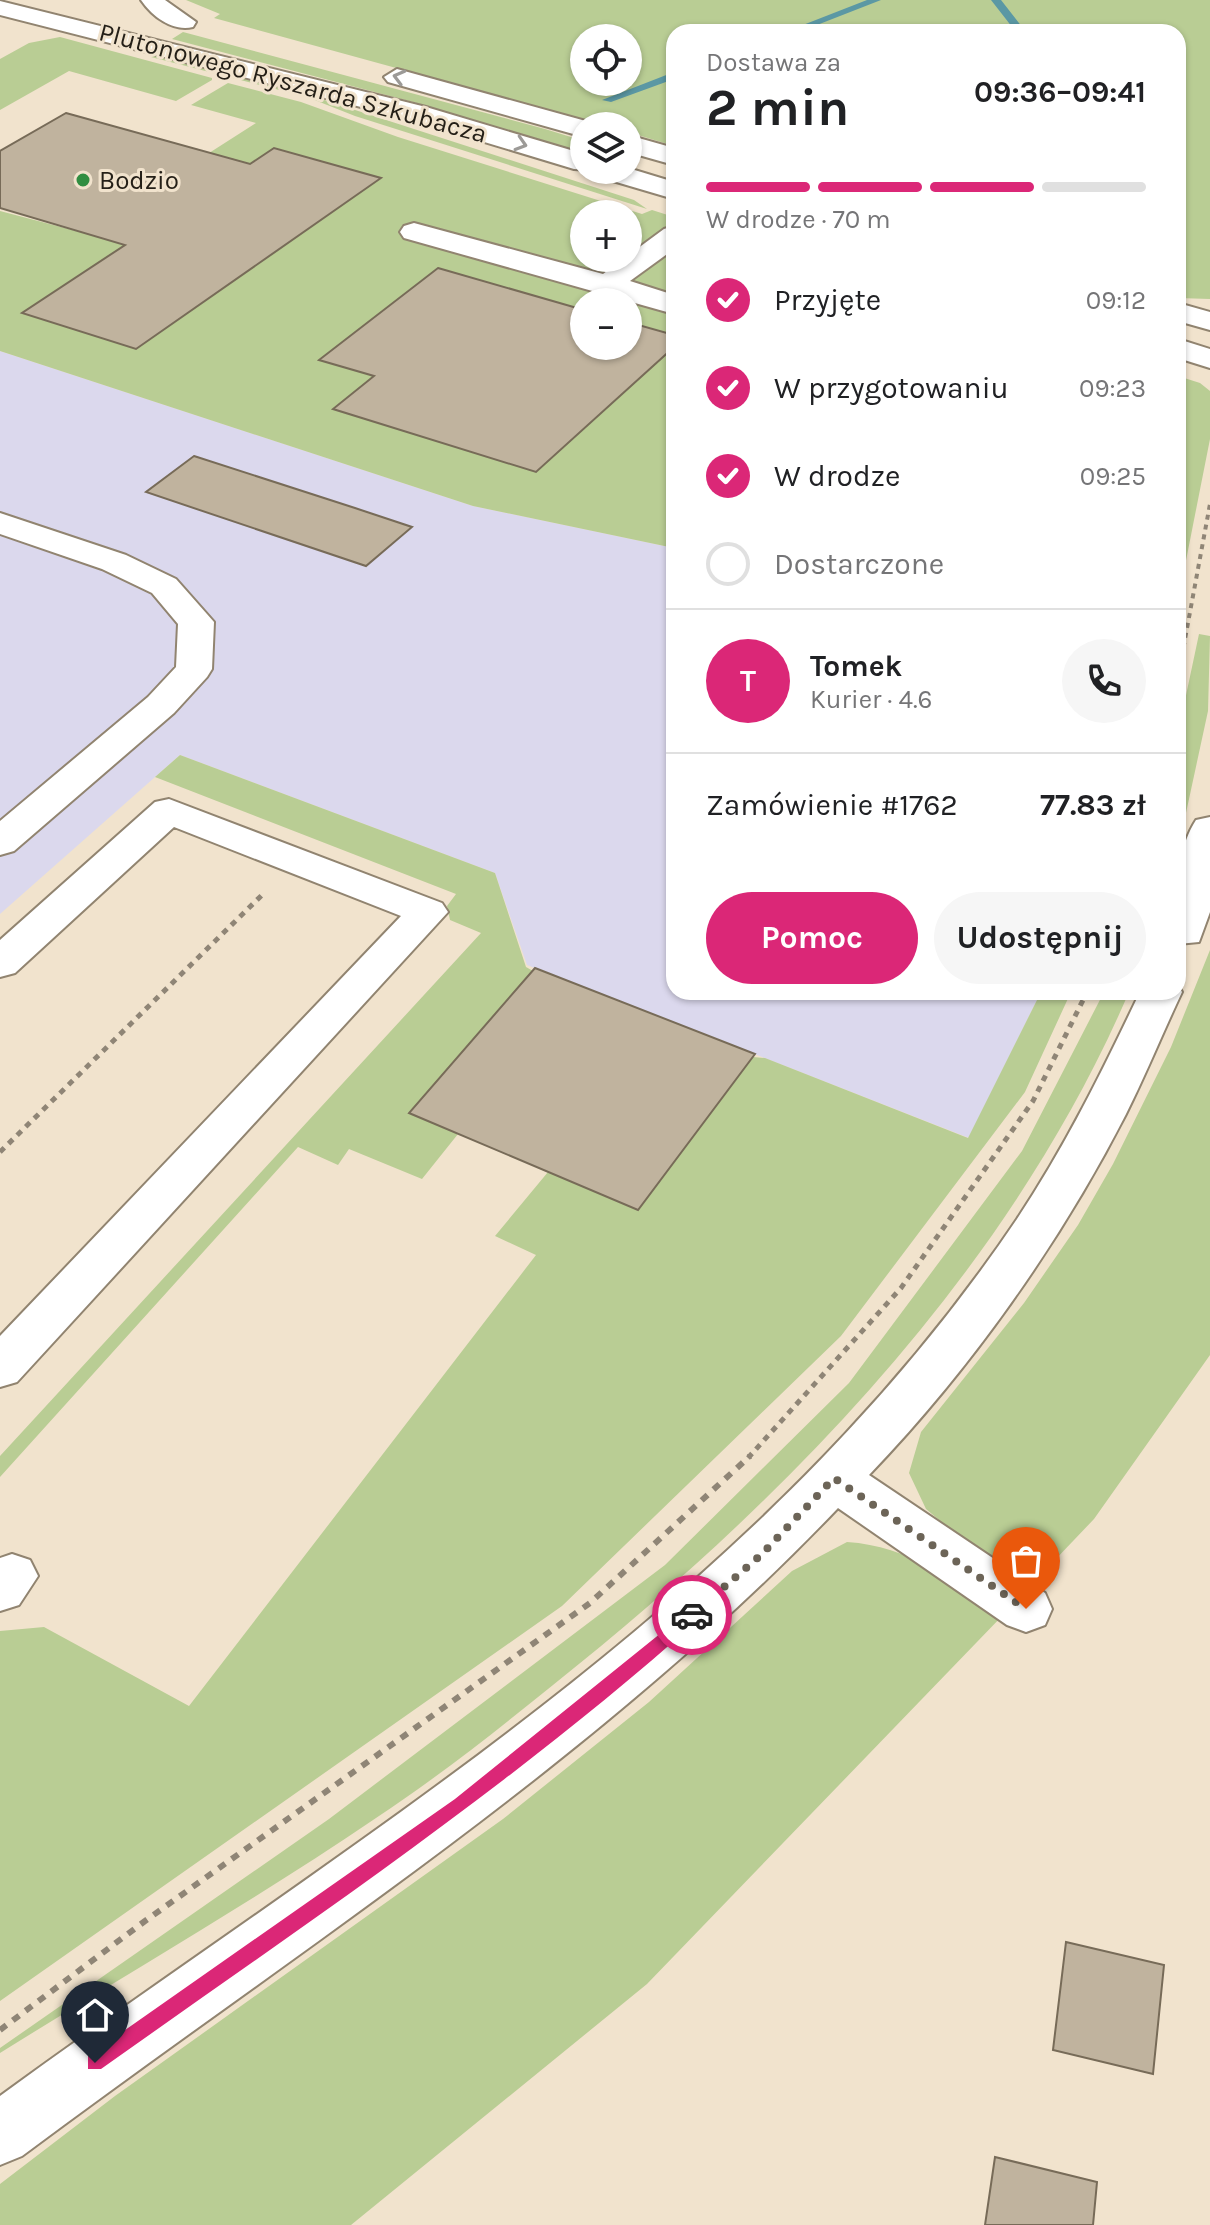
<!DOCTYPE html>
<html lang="pl">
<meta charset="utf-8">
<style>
:root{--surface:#fff;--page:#f6f6f6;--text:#202124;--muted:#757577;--line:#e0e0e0;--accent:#db2777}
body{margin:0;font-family:Karla,sans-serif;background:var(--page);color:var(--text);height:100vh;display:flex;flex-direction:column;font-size:30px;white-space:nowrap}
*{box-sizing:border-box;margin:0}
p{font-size:26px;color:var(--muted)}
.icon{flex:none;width:44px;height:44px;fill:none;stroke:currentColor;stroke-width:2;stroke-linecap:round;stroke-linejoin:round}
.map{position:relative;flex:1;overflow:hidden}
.panel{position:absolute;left:666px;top:24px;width:520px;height:976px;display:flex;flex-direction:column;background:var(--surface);border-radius:24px;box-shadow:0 2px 6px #0004}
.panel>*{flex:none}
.buttons{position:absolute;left:570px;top:24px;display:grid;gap:16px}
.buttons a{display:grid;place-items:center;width:72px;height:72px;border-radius:50%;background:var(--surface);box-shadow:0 2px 6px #0004;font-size:40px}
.pin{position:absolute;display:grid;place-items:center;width:68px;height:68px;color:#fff;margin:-82px -34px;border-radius:50% 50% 50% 0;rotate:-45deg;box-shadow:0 0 8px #0007}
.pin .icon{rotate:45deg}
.courier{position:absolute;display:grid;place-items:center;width:80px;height:80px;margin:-40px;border:6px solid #db2777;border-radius:50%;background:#fff;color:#222;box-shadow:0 2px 10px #0007}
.overview em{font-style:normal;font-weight:700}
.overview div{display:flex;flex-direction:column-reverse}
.overview{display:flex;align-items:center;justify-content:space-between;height:136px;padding:0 40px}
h1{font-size:52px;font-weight:700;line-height:60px}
.bar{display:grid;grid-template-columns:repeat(4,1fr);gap:12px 8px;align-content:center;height:96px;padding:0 40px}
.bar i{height:10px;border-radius:6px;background:var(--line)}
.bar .on{background:var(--accent)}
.bar p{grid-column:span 4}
.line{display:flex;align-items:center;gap:20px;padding:0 40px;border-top:2px solid var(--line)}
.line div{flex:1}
.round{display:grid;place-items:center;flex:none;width:84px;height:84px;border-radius:42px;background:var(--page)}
ol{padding:0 40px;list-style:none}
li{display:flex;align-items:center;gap:24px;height:88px}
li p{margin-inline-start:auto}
li .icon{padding:8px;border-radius:50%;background:var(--accent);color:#fff;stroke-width:4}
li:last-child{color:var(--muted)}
li i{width:44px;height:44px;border:4px solid var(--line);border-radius:50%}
.primary-button{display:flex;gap:16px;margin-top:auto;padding:16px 40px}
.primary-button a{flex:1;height:92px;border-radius:48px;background:var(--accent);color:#fff;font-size:32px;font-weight:700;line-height:92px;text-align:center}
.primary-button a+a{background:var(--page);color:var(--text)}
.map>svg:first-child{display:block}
</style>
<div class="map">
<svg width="1210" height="2225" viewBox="0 0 1210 2225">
<rect width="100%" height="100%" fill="#f1e3cd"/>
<path fill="#dbd8ed" d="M0 351 473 506 674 548V992H1041L969 1138 527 965 495 873 180 755 0 914Z"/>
<path fill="#b9cd94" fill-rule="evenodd" d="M186 0H1210V299L1178 298V32H674V146L628 132V126H608L214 18 220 14ZM584 38H628V82H584Z
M183 32 545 129 584 141V153L413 102 172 39Z
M60 37 212 78V80L176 101 69 71 0 110V59L29 43Z
M154 55 318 98 634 200 647 209 355 116 307 97 151 57Z
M228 83 301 102 398 137 642 214 652 210 674 217V548L473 506 0 351V211L84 233 256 123 191 105ZM584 214H628V258H584ZM584 302H628V346H584Z
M1178 376 1200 383 1210 391V439L1178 601Z
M1199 634 1210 636 1208 711 1178 850V733Z
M180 755 495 873 526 967 533 971 409 1113 458 1134 422 1179 349 1149 338 1165 298 1147 0 1477V1456L481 933 450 920 447 906 456 894 155 777Z
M1210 950V1355L1094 1519 1033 1583 951 1530 926 1509 909 1473 921 1432 1024 1303 1078 1225 1113 1164 1171 1047Z
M1041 992H1071L1025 1092 841 1336 562 1606 0 2001V1631L44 1627 189 1706 536 1255 495 1236 548 1172 638 1210 753 1057 765 1058 968 1138Z
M1104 992H1129C1009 1271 788 1498 553 1685 496 1731 438 1777 376 1818 254 1901 125 1975 0 2053V2048L329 1819 665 1565 849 1383 1022 1151Z
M847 1542C910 1546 952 1581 1004 1614L647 1984 351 2225H0V2184L115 2096 503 1819 649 1702 792 1571Z"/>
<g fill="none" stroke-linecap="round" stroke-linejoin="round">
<path fill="#5b98a4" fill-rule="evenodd" d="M867 0H881L799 32H785Z
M991 0H1001L1026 32H1016Z
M674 72V79L611 102 602 100Z"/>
</g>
<path fill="#c0b39e" stroke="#776b58" stroke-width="2" d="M66 113 250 164 274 148 381 178 136 349 22 313 125 245 0 208V151Z
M438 268 584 310V346H628V322L674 335V347L536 472 333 409 374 376 319 360Z
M194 456 355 508 412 527 366 566 146 492Z
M535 968 755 1054 638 1210 409 1113Z
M1066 1942 1164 1965 1153 2074 1053 2050Z
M995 2157 1097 2182 1093 2225H985Z"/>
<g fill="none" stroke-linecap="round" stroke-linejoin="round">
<g stroke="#918470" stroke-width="4">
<path id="minor" d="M141 0H165L196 22 193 27C172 32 152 16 141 0Z
M0 1 426 107 584 154V170H589L574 169 408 119 0 15Z
M397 69 593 123 595 126H584V137L388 82 384 77Z
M628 135 674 148V165L628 152Z
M628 168 674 182V199L596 176 592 170Z
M414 223 603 274 664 229 674 226V249L630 281 674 295V314L404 238 400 232 404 226Z
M1178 303 1210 312V330L1178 321Z
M1178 339 1210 349V368L1178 358Z
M0 513 126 555 176 579 214 622 212 669 207 677 174 713 14 851 0 855V821L148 697 176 667 178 624 152 593 102 569 0 534Z
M169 799 442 903 448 912 17 1382 0 1387V1336L401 916 174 827 15 973 0 977V940L155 802Z
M1210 817V912L1199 942 1178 944C1178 904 1173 855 1196 820Z
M1178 985 1182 992C1163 1032 1146 1074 1126 1114 1060 1243 970 1370 869 1475L1045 1593 1052 1609 1045 1625 1026 1632 1007 1625 838 1508C597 1761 300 1948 22 2156L0 2165V2096C364 1830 759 1602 1017 1219 1065 1147 1103 1070 1140 992H1178Z
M12 1554 30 1560 38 1576 19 1605 0 1611V1558Z"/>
</g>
<path stroke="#8f8576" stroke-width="4" stroke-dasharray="5 5" stroke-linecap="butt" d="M1178 677 1210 504"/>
<path stroke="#8f8576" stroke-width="5" stroke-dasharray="6 6" stroke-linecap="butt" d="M0 1152 262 895
M748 1458 901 1288 1033 1101 1087 992"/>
<path stroke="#8f8576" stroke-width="6" stroke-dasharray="8 8" stroke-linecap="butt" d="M0 2030 145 1921 590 1603 750 1456"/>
<use href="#minor" fill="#fff" fill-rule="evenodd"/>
</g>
<defs><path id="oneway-chevron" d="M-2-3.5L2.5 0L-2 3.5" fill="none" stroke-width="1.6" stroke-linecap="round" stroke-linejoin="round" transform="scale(2)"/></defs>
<g stroke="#9c9a97">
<use href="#oneway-chevron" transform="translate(399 77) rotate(-165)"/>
<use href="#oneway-chevron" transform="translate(521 144) rotate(17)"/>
</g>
<path fill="#db2777" d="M692 1608 698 1610V1620C512 1786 304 1925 101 2069H88V2056L455 1799Z"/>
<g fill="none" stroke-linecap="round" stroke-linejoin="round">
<path stroke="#6c6457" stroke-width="8" stroke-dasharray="0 14.4" d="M692 1615 762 1554 834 1478 1026 1609"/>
</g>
<circle fill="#318e41" stroke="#f1e3cd" stroke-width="3" cx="83" cy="180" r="8"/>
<g text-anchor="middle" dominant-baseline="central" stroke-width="6" stroke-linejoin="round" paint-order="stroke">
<g font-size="26" fill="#241f17" stroke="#f1e3cd">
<text transform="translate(293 83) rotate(15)">Plutonowego Ryszarda Szkubacza</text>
</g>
<g font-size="26" fill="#241f17" stroke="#f1e3cd" text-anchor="start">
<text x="99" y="180">Bodzio</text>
</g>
</g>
</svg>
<div class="buttons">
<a><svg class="icon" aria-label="locate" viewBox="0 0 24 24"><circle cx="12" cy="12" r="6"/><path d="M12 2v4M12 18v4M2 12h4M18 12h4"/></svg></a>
<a><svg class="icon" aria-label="layers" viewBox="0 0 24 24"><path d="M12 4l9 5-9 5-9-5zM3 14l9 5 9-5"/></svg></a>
<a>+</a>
<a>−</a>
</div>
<div class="pin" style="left:1026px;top:1609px;background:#ea580c"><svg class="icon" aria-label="bag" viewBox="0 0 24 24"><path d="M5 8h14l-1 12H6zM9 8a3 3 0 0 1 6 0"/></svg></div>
<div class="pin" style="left:95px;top:2063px;background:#1f2937"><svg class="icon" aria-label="home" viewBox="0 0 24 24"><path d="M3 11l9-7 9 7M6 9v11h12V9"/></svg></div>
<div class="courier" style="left:692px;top:1615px"><svg class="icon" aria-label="car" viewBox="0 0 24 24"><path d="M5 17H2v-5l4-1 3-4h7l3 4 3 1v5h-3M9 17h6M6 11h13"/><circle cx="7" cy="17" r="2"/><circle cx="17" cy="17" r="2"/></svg></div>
<section class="panel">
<div class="overview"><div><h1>2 min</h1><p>Dostawa za</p></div><em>09:36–09:41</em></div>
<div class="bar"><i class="on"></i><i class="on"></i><i class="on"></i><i></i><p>W drodze · 70 m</p></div>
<ol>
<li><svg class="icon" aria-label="check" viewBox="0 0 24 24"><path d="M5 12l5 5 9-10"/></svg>Przyjęte<p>09:12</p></li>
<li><svg class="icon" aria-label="check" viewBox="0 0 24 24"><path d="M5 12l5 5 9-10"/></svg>W przygotowaniu<p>09:23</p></li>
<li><svg class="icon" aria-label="check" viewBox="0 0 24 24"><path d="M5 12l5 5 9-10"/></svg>W drodze<p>09:25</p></li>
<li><i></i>Dostarczone</li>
</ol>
<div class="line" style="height:144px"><b class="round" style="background:var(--accent);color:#fff">T</b><div><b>Tomek</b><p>Kurier · 4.6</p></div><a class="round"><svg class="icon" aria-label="phone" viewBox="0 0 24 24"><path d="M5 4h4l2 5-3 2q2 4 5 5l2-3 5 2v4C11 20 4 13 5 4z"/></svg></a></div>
<div class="line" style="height:104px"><div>Zamówienie #1762</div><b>77.83 zł</b></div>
<div class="primary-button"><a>Pomoc</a><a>Udostępnij</a></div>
</section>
</div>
